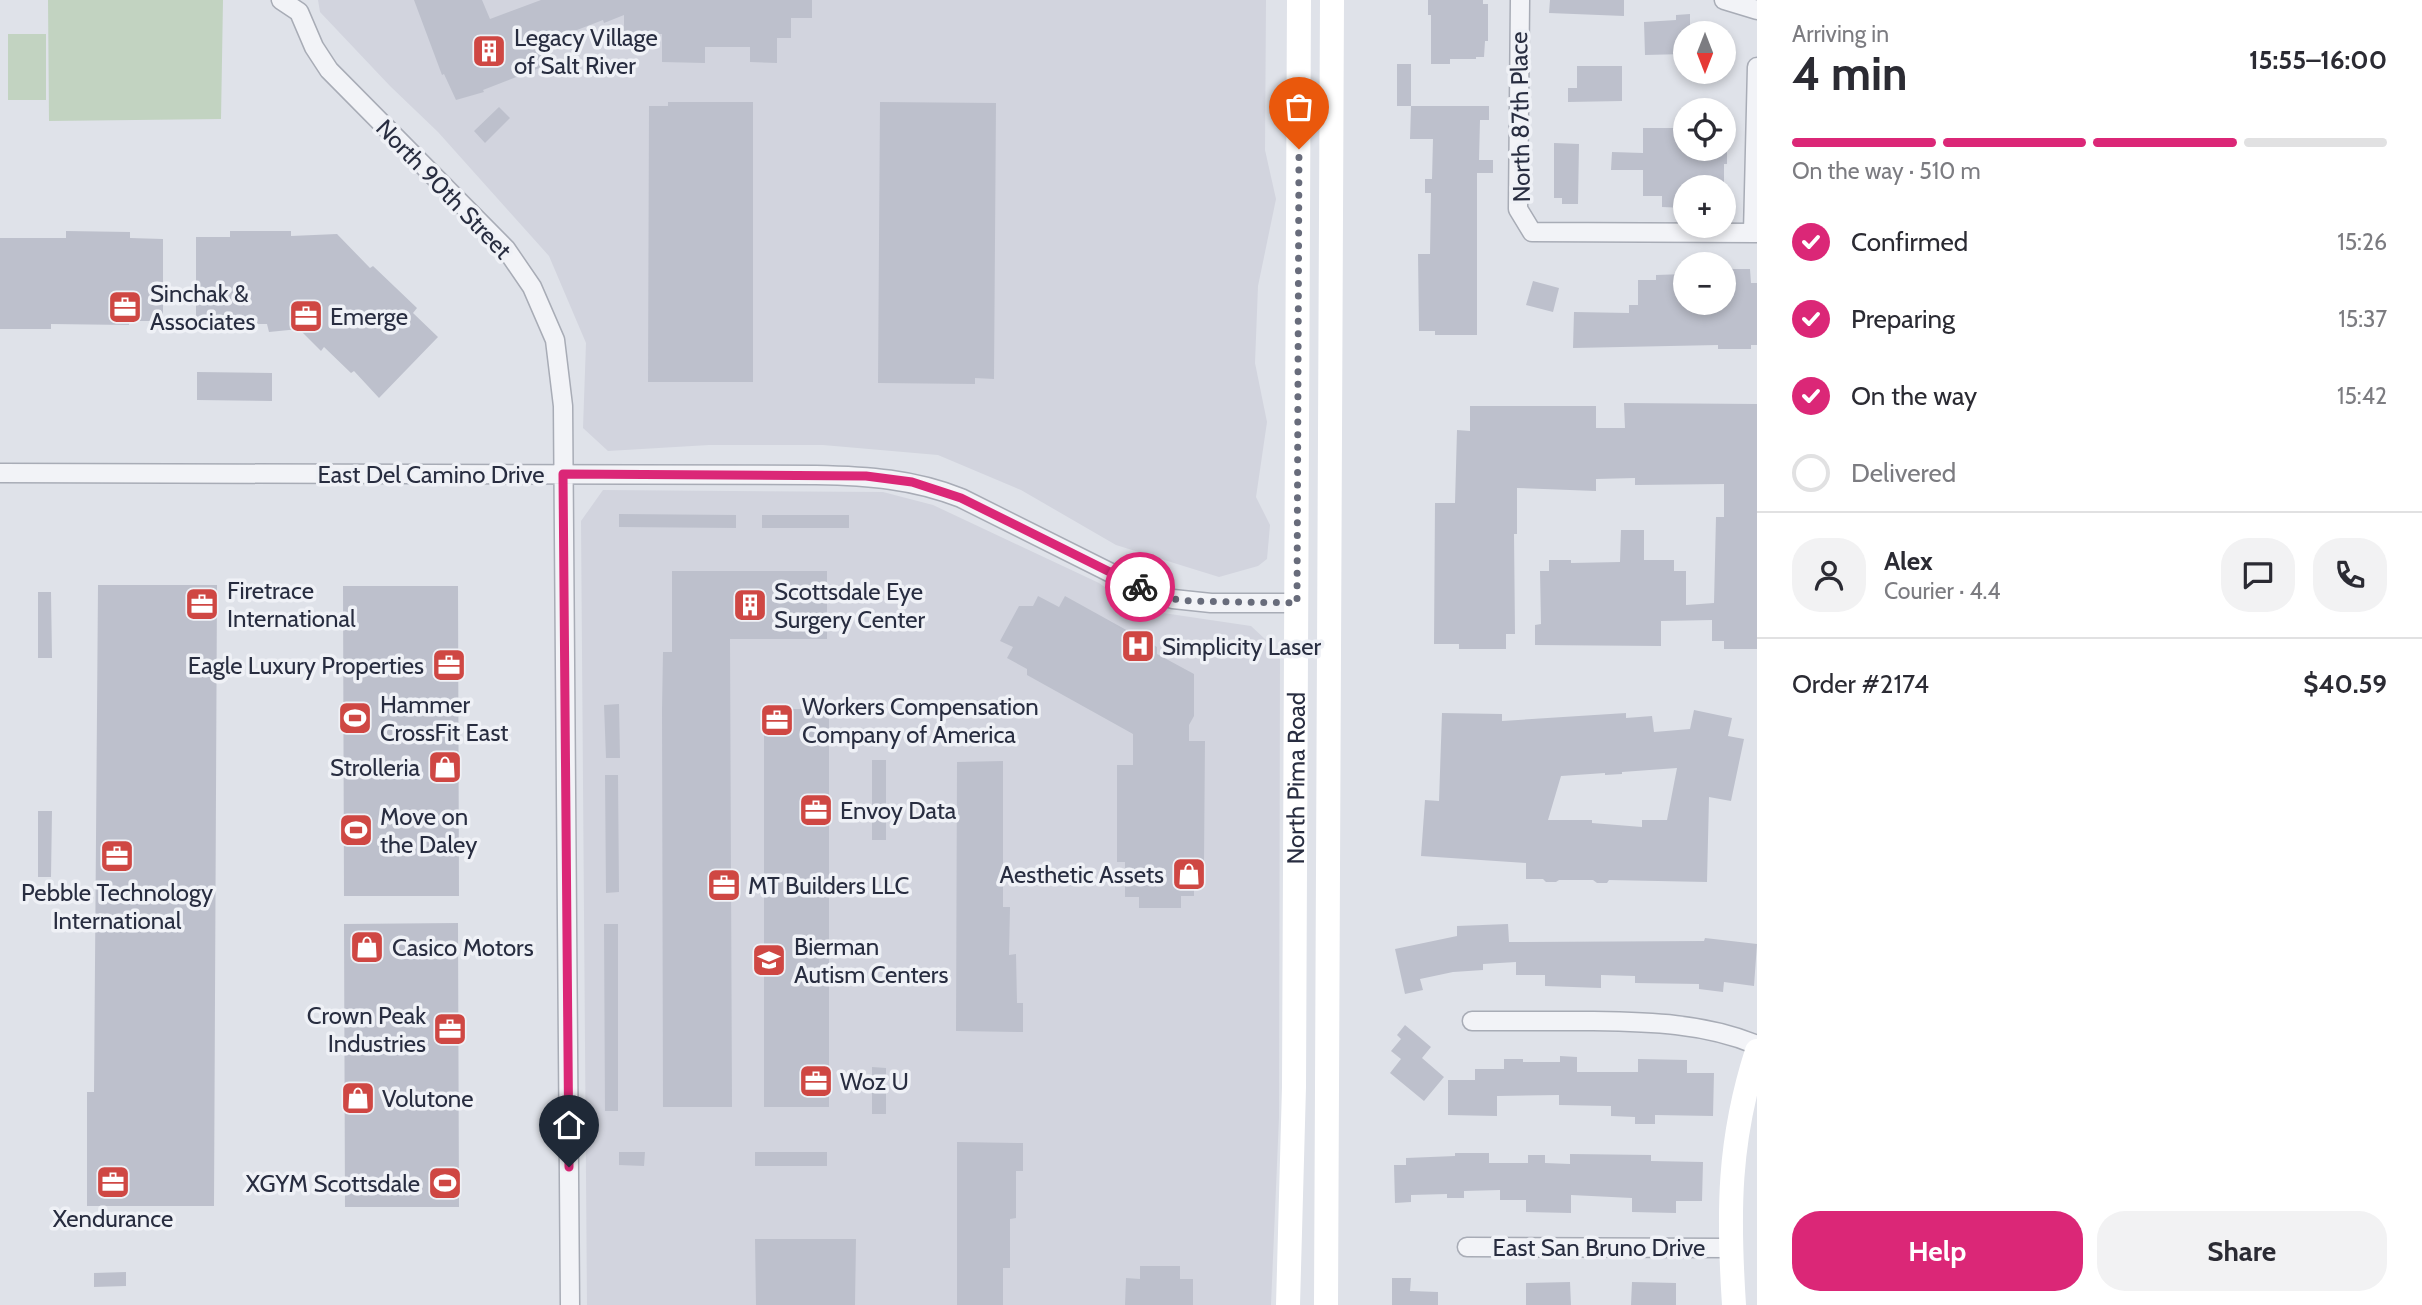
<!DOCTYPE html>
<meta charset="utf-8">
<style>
:root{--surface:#fff;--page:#f2f2f3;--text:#2b2b33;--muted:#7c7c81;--line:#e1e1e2;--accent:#db2777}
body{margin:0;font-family:Cabin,sans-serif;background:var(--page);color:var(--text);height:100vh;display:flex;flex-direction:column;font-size:26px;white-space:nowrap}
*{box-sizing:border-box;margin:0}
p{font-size:23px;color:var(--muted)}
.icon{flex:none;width:38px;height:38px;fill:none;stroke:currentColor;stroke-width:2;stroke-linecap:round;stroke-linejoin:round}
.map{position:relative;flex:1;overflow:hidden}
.drawer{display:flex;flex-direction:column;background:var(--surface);width:665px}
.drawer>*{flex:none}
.needle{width:46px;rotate:180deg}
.tools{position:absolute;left:1673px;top:21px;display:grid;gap:14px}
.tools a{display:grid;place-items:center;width:63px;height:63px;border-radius:50%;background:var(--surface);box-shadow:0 4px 10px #0003;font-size:35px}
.pin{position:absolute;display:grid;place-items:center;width:60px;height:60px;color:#fff;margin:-72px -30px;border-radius:50% 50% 50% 0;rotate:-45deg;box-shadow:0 0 7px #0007}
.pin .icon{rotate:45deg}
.courier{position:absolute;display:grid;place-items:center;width:70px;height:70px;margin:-35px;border:5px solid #db2777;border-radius:50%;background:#fff;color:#222;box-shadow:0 2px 9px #0007}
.head em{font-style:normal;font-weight:800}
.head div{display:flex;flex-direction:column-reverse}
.head{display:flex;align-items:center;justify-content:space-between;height:119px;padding:0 35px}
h1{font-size:46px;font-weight:800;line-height:52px}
.bar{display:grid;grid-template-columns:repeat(4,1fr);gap:10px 7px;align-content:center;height:84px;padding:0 35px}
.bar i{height:9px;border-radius:5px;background:var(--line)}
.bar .selected{background:var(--accent)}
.bar p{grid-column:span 4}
.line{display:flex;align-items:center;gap:18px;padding:0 35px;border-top:2px solid var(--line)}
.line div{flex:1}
.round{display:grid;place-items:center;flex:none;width:74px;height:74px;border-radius:28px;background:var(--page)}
ol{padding:0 35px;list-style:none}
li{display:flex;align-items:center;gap:21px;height:77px}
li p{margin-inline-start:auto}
li .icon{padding:7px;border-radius:50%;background:var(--accent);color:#fff;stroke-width:4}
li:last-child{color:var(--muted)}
li i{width:38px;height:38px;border:4px solid var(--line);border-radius:50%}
.action{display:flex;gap:14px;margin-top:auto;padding:14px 35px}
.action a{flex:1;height:80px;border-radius:28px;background:var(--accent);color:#fff;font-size:28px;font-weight:800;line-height:80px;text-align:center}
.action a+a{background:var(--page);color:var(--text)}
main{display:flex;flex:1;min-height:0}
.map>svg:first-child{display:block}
</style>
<main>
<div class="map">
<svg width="1757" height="1305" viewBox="0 0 1757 1305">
<rect width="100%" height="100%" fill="#dfe2e9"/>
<path fill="#d2d4de" d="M318 0H1266L1265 150 1276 199 1258 286 1255 363 1267 422 1256 497 1270 525 1267 559 1258 566 1219 577 1116 545 1021 490 938 455 823 445H709L608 451 583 428 586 343 549 256 438 132 390 86 320 12Z
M603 490 883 492 933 505 1099 583 1136 609 1251 626 1280 653 1279 1117 1271 1305H587L581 521Z"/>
<path fill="#c2d3c1" d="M48 0H223L221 119 49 121Z
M8 34H46V100H8Z"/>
<path fill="#bdc0cc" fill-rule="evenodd" d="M414 0H482L490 19 541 0H812V18H791V38H777V63L750 62V47H705V63L662 62V34H624V15L604 23 603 20 543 43 549 59 541 62 542 67 483 90 484 92 456 100 444 74 442 75Z
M1428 0H1483V4H1488V41H1485L1484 57H1476V59H1450V64H1431V15H1428Z
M1550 0H1624V16L1549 13Z
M1690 14V33H1685V54L1645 55 1644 22 1676 20V15Z
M1397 64H1411V106H1397Z
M1577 66H1622V101L1568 102V88H1577Z
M668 102H753V382H648L649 106H668Z
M880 102 996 103 994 379 975 378V384L878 383Z
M1411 106H1489V120H1480L1479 160H1493V173H1477V335H1435V331H1419L1418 254H1430L1431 193H1425V179H1432L1433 139H1410Z
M499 107 510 118 485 143 474 131Z
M1643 128H1685V149H1727V164H1724V187H1685V208L1662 207V196H1643V170H1611L1612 152 1643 153Z
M1554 143 1579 144 1578 204H1562V198H1554Z
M66 231 130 232V238L163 239V321H129V325L51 324V329H0V238H66Z
M230 231H291V236L337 234 370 268 373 266 417 308 413 313 438 337 379 398 354 371 351 373 324 347 321 351 299 329 269 332 267 324H229V319H196V237H230Z
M1724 269H1750L1751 283H1757V345H1751V349H1718V345L1573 348 1574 312 1629 313V305H1638V280H1656V275L1685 274V303H1724Z
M1533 281 1559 288 1553 312 1526 305Z
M197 372 272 373V401L197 400Z
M1624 403 1757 404V649H1724V641H1712V620L1661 621V646L1535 645V625L1541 624 1540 571H1549V560H1571V563L1620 562 1621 530H1644V560H1674V571H1686V605L1714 603 1716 517H1724V484L1635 485V478L1596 479V491L1517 488V534H1514L1515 634H1506V649H1459V644H1434L1435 503H1455L1457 430 1470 431V406H1596V428H1625Z
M619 514 736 515V528L619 527Z
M762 515H849V528H762Z
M672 571H827V639H730L732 1107H663L662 710 663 652H672Z
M98 585H217L214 1206H87V1092H94Z
M343 586H458L459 896H344Z
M38 592H51L52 658H38Z
M1038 596 1059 607 1065 596 1157 647V654L1194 674V716L1189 725V741H1205L1204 862H1194V896H1181V908H1139V897H1125V862H1117V765H1133V734L1027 675V669L1007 658 1013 647 1000 641 1019 606H1033Z
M619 704 620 758H606L604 705Z
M764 709H829V1107H764Z
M1694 710 1732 718 1728 736 1744 739 1731 801 1709 797 1707 882 1609 880 1607 883H1597L1593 880H1559L1556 882H1546L1543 879H1526V863L1421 856 1425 800 1439 801 1442 713 1502 714V721L1626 713V718L1652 716 1654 732 1690 729ZM1677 768 1667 820H1642V827L1592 823V820H1548L1561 776 1605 773V775L1622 774V772Z
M872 760H886V840H872Z
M1003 761V907H1010L1009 955 1016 954 1017 1003H1023V1032L956 1031 957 762Z
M605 775H618L619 892 606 893Z
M38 811H52L51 877H38Z
M458 923 459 1207H345L344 924Z
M604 924H618V1111H605Z
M1508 924 1509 942 1704 941 1705 938 1757 944 1754 986 1724 982 1723 992 1699 989V984L1635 983V976L1601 975V988L1545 986V975H1516V962L1483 964V970L1453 972 1420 979 1423 990 1405 994 1395 949 1457 936V926Z
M1405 1025 1431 1047 1422 1058 1444 1077 1424 1101 1390 1073 1401 1059 1391 1051 1401 1039 1397 1035Z
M1560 1056 1577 1057V1072H1638V1059L1687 1060V1073H1714L1713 1116 1655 1115V1124H1635V1117L1611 1116V1106L1559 1105V1095L1497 1096V1116L1448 1115V1080H1475V1069H1504V1059H1523V1062H1560Z
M872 1067 886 1068V1114H872Z
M957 1142 1023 1143V1171H1016V1218L1010 1219V1268H1003V1305H957Z
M619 1152H645L644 1166 619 1165Z
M755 1152H827V1166H755Z
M1455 1153H1489V1163H1528V1155H1545V1163L1570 1164V1154L1651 1155V1161L1703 1162 1702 1201H1676V1213L1632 1212V1198L1571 1195V1213L1526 1212V1200H1500V1190L1464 1191V1198H1447V1194L1411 1195V1202L1395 1203 1394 1165H1406V1158L1455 1156Z
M755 1239H856L855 1305H756Z
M1140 1266H1180V1279H1193V1305H1125L1126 1278 1140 1279Z
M126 1272V1286L94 1287V1273Z
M1392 1278H1411L1410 1291 1438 1292V1305H1392Z
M1570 1282 1571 1305H1526V1283Z
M1632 1282 1676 1283V1305H1631Z"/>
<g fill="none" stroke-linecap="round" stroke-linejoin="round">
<g stroke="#a8acb6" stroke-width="21">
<path id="street" d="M281 0 299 12 314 47 329 70 506 249 532 287 555 340 563 406 570 1305
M1520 0 1518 209 1532 232 1757 233
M1724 0 1757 10
M1753 233 1757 67
M0 473 816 475C868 476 913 479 961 498L1137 586 1173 599 1211 603H1297
M1472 1021C1510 1021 1548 1021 1586 1021 1644 1022 1702 1022 1757 1045
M1467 1247 1730 1248"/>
</g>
<use href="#street" stroke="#f2f3f7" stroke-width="18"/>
<g stroke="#fff" stroke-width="24">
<path id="s1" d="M1288 1305 1294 1087 1299 0"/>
<path d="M1326 1305 1332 0"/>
<path d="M1734 1305C1728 1213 1728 1141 1757 1051"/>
</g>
</g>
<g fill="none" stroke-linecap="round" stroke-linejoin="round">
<path stroke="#686c7b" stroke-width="7" stroke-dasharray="0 12.6" d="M1140 587 1173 599 1190 601 1297 603 1299 149"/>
<path stroke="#db2777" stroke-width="9" d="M569 1167 563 474 866 476 912 482 961 498 1140 587"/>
</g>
<defs>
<g id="building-square" transform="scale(1.75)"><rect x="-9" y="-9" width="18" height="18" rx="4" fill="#cf4743" stroke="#eff1f6"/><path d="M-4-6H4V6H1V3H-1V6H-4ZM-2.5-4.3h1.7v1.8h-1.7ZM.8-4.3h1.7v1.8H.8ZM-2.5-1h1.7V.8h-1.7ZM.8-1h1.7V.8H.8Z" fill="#fff"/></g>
<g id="office-square" transform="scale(1.75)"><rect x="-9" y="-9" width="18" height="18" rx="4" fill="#cf4743" stroke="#eff1f6"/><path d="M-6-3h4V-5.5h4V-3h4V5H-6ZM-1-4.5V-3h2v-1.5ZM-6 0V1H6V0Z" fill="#fff"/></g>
<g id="hospital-square" transform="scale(1.75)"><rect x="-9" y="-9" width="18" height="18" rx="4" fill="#cf4743" stroke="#eff1f6"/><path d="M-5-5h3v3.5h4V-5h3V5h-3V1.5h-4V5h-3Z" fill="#fff"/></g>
<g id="stadium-square" transform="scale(1.75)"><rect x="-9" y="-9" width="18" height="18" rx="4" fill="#cf4743" stroke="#eff1f6"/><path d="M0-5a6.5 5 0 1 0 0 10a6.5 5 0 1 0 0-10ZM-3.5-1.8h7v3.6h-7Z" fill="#fff"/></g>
<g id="shop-square" transform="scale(1.75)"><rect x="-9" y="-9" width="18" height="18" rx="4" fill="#cf4743" stroke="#eff1f6"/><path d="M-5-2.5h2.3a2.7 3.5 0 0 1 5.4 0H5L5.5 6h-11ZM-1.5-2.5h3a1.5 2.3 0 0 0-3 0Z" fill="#fff"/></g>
<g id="school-square" transform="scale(1.75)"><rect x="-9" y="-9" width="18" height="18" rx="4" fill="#cf4743" stroke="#eff1f6"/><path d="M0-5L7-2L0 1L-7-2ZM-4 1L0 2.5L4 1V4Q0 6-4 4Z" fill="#fff"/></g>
</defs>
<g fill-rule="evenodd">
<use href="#building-square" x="489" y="51"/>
<use href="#office-square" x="125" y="307"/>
<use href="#office-square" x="306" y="316"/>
<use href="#office-square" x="202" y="604"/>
<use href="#building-square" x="750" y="605"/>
<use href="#hospital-square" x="1138" y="646"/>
<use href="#office-square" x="449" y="665"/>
<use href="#stadium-square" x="355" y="718"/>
<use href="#office-square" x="777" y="720"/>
<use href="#shop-square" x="445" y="767"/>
<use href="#office-square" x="816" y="810"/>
<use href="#stadium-square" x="356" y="830"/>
<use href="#office-square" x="117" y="856"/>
<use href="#shop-square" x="1189" y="874"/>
<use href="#office-square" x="724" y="885"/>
<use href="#shop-square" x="367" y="947"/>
<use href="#school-square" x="769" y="960"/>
<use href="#office-square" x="450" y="1029"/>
<use href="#office-square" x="816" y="1081"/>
<use href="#shop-square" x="358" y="1098"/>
<use href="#office-square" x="113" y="1182"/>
<use href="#stadium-square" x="445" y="1183"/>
</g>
<g text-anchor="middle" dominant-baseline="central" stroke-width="7" stroke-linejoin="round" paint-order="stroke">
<g font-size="24" fill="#282d40" stroke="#eff1f6" text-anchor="start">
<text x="514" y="37">Legacy Village<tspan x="514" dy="28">of Salt River</tspan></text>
<text x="150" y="293">Sinchak &amp;<tspan x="150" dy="28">Associates</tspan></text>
<text x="330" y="316">Emerge</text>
<text x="227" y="590">Firetrace<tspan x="227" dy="28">International</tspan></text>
<text x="774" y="591">Scottsdale Eye<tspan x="774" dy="28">Surgery Center</tspan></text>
<text x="1162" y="646">Simplicity Laser</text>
<text x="424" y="665" text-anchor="end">Eagle Luxury Properties</text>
<text x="380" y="704">Hammer<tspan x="380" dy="28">CrossFit East</tspan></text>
<text x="802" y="706">Workers Compensation<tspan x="802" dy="28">Company of America</tspan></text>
<text x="420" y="767" text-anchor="end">Strolleria</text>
<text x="840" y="810">Envoy Data</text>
<text x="380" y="816">Move on<tspan x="380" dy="28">the Daley</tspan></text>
<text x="1164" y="874" text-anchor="end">Aesthetic Assets</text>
<text x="748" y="885">MT Builders LLC</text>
<text x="117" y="892" text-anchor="middle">Pebble Technology<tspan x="117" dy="28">International</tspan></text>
<text x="794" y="946">Bierman<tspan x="794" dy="28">Autism Centers</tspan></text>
<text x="392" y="947">Casico Motors</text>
<text x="426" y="1015" text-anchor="end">Crown Peak<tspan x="426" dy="28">Industries</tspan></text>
<text x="840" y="1081">Woz U</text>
<text x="382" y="1098">Volutone</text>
<text x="420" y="1183" text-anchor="end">XGYM Scottsdale</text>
<text x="113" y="1218" text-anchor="middle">Xendurance</text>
</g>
<g font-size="24" fill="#282d40" stroke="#eff1f6">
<text transform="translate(1520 117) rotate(-91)">North 87th Place</text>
<text transform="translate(444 189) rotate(46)">North 90th Street</text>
<text x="431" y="474">East Del Camino Drive</text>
<text stroke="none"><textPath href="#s1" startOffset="527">North Pima Road</textPath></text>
<text x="1599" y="1247">East San Bruno Drive</text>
</g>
</g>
</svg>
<div class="tools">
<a><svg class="needle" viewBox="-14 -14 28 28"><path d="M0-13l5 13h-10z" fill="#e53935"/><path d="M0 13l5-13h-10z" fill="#7c7c81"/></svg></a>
<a><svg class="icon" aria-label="locate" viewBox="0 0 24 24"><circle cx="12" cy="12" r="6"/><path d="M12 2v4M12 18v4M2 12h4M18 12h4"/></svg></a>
<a>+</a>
<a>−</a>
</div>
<div class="pin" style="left:1299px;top:149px;background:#ea580c"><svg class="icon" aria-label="bag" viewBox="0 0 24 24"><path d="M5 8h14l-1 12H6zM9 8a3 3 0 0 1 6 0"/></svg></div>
<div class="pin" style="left:569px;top:1167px;background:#1f2937"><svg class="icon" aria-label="home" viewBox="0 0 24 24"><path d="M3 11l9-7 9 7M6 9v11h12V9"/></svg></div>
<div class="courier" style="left:1140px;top:587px"><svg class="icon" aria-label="bike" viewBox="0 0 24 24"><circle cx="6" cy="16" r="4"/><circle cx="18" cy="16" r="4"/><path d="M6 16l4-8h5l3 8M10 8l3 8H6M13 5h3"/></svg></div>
</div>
<section class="drawer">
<div class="head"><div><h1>4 min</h1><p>Arriving in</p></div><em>15:55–16:00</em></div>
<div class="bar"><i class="selected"></i><i class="selected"></i><i class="selected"></i><i></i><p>On the way · 510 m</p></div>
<ol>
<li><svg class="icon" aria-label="check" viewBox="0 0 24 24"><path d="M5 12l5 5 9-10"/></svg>Confirmed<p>15:26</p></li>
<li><svg class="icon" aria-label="check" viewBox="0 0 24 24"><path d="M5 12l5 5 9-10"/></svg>Preparing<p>15:37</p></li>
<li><svg class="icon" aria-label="check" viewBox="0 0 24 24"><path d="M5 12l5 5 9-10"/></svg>On the way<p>15:42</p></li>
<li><i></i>Delivered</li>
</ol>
<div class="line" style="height:126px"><a class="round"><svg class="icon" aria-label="person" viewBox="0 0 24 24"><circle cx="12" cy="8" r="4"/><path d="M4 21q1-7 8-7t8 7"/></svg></a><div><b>Alex</b><p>Courier · 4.4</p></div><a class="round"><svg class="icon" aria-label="chat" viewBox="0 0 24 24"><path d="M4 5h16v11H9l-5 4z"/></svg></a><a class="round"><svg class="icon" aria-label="phone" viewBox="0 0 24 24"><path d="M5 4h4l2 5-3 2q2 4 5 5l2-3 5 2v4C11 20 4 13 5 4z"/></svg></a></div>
<div class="line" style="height:91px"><div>Order #2174</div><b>$40.59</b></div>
<div class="action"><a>Help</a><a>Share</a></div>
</section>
</main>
